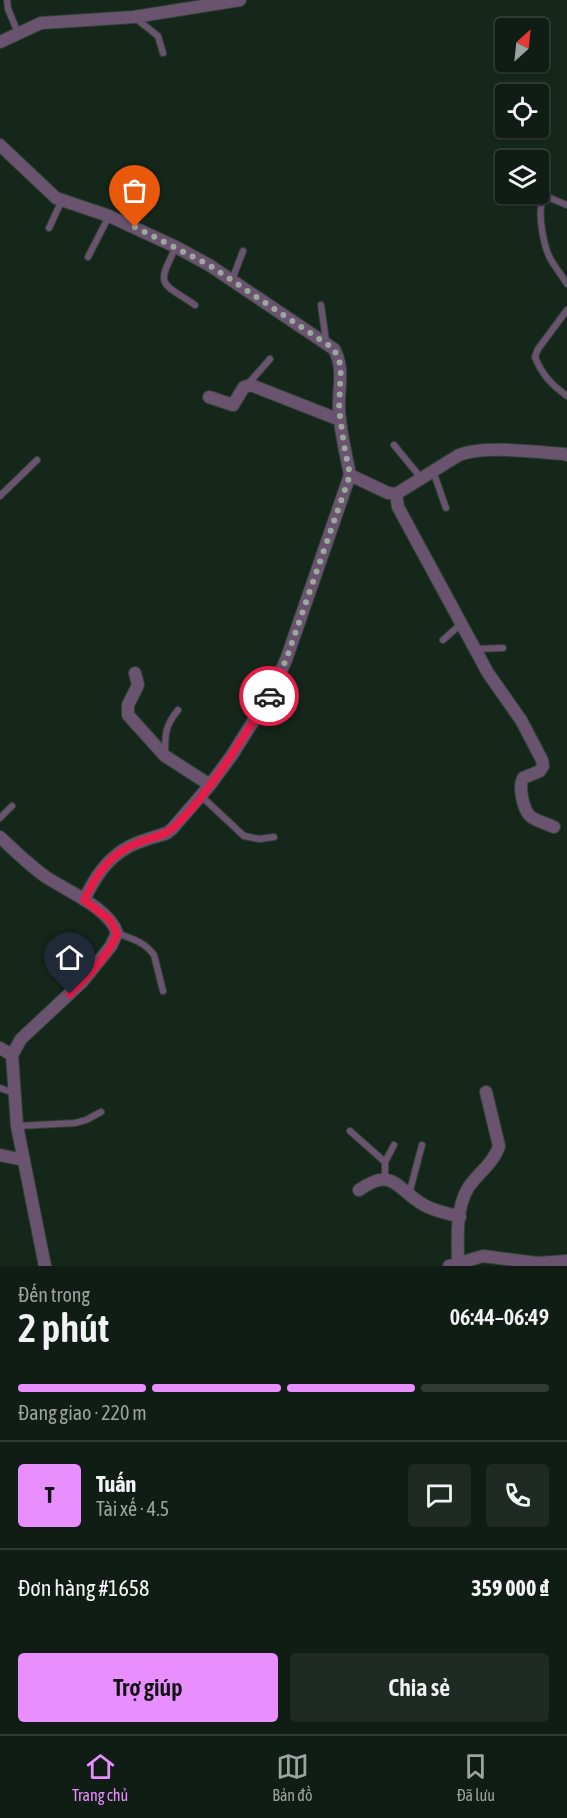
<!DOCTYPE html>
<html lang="vi">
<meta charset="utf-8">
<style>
:root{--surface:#101d14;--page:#1e2a22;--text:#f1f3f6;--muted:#9ca2a0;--line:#303b34;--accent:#e88eff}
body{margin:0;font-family:"Asap Condensed",sans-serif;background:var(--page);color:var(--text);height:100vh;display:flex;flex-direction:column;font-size:22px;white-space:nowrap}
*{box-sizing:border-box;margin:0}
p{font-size:20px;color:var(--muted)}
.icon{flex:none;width:33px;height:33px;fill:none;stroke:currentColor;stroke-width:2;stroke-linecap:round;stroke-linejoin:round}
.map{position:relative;height:1266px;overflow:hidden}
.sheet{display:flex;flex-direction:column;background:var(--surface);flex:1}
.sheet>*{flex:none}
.needle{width:39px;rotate:27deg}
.fabs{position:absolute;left:495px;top:18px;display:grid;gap:12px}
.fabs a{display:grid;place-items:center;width:54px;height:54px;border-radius:6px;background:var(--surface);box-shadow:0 2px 4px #0004,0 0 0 2px var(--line);font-size:30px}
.pin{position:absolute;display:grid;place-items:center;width:51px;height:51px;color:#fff;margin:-62px -26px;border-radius:50% 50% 50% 0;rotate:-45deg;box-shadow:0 0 6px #0007}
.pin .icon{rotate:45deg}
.courier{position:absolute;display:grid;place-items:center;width:60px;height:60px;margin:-30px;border:4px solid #e11d48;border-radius:50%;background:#fff;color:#222;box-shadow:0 2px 8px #0007}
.headline em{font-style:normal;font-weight:600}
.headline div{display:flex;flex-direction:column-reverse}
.headline{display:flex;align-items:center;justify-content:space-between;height:102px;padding:0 18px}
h1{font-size:39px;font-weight:600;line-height:45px}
.bar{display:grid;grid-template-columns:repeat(4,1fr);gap:9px 6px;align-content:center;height:72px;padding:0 18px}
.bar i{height:8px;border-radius:4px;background:var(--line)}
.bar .active{background:var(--accent)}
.bar p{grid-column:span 4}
.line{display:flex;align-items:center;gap:15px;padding:0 18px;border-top:2px solid var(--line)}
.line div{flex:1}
.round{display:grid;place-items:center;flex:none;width:63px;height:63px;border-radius:6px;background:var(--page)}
.action{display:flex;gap:12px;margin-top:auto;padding:12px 18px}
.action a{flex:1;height:69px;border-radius:6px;background:var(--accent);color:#111;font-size:24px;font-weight:600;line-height:69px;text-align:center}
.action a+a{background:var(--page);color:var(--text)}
.tabs{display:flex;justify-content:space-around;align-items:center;height:84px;border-top:2px solid var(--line);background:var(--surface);font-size:16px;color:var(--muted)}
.tabs a{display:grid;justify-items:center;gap:3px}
.tabs .active{color:var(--accent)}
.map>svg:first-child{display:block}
</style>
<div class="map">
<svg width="567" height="1266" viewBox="0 0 567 1266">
<rect width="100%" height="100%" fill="#15271a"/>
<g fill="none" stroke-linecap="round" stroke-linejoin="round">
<g stroke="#324336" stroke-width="8">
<path id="lane" d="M7 0 8 9 18 33
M134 17 158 36 163 53
M567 205 550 198 544 199C536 210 544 248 551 260 556 268 562 276 567 284
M49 228 62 200
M176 247C156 287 160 281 195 305
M88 257 109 216
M232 280 243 251
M321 305 326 341
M567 310 538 349 535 357C542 375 552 385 567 396
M248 384 270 359
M394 445 422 479
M433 471 446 508
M0 496 37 460
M443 640 462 623
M476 649 503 648
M165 754C165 734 165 726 178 710
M201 796 244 836 259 839 274 837
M0 818 12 806
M117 933C132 939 145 942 154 955L163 991
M0 1088 14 1093
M18 1126 75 1123 86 1120 101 1112
M350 1131 385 1162
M385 1179V1162L394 1145
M409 1194 422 1145"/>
</g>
<g stroke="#324336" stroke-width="14">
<path id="street" d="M0 42 41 23 134 17 240 0
M0 145 56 198 109 216 176 247 209 265 334 349C345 369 338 388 339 409 340 431 346 454 350 475L388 493 396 494 459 455C484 445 536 452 564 454L567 455
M209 397 233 405 244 387 251 385 340 420
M396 494 398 507 488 673 521 720 542 760 543 766 540 771 523 778C520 785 521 789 522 797 527 821 533 818 554 827
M135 673 138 685 128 705V715L165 756 210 785
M0 837C15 851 29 865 46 877 67 891 109 908 117 933L111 946 82 982 21 1039 12 1055 17 1126 45 1266
M84 900C95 877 107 858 130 846 142 840 155 837 167 833L172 829 210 785 232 755 271 693 286 660 350 475
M0 1048 12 1055
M0 1155 24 1160
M359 1190C393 1166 395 1188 424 1205 434 1211 448 1213 460 1217
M458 1263C458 1240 455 1210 468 1188 477 1174 494 1163 499 1146L486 1092
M449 1266 483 1256 537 1263 567 1261"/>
</g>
<use href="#lane" stroke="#69536f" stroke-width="6"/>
<use href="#street" stroke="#69536f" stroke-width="12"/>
</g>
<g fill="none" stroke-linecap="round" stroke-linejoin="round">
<path stroke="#9ba89e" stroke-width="6" stroke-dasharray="0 10.8" d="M135 227 209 265 334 349 341 366 339 409 344 445 350 475 286 660 269 696"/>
<path stroke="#e11d48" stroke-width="8" d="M70 994C85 980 111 952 117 933L110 920 84 900C97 873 111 852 140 842 152 837 165 836 174 827 212 790 240 742 269 696"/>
</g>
</svg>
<div class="fabs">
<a><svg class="needle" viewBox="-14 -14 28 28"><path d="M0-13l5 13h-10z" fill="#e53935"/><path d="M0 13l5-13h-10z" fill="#9ca2a0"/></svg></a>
<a><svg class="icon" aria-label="locate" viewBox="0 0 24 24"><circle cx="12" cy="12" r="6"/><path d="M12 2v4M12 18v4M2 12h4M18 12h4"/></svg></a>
<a><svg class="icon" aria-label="layers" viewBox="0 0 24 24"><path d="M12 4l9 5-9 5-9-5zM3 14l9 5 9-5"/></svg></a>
</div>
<div class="pin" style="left:135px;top:227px;background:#ea580c"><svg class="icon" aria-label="bag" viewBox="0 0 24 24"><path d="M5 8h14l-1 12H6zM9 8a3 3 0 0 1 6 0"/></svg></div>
<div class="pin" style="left:70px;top:994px;background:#1f2937"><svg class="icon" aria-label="home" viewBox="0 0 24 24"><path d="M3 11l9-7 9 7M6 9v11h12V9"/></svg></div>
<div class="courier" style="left:269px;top:696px"><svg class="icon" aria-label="car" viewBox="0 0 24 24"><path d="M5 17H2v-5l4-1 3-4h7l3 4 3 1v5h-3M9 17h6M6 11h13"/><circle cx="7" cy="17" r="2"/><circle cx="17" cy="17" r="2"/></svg></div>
</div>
<section class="sheet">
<div class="headline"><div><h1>2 phút</h1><p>Đến trong</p></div><em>06:44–06:49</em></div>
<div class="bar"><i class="active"></i><i class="active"></i><i class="active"></i><i></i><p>Đang giao · 220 m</p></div>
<div class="line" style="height:108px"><b class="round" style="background:var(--accent);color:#111">T</b><div><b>Tuấn</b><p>Tài xế · 4.5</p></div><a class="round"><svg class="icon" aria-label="chat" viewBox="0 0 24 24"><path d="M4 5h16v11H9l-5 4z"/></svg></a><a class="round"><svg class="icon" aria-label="phone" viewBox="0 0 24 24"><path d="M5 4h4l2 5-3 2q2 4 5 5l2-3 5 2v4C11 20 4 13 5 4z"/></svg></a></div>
<div class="line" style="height:78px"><div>Đơn hàng #1658</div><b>359 000 ₫</b></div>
<div class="action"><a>Trợ giúp</a><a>Chia sẻ</a></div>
</section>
<nav class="tabs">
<a class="active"><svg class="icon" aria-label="home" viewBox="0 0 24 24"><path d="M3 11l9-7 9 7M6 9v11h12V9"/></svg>Trang chủ</a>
<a><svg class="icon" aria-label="map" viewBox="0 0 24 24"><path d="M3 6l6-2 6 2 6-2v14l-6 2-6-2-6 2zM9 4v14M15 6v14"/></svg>Bản đồ</a>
<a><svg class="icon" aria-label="saved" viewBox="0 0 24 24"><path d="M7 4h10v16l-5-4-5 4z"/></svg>Đã lưu</a>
</nav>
